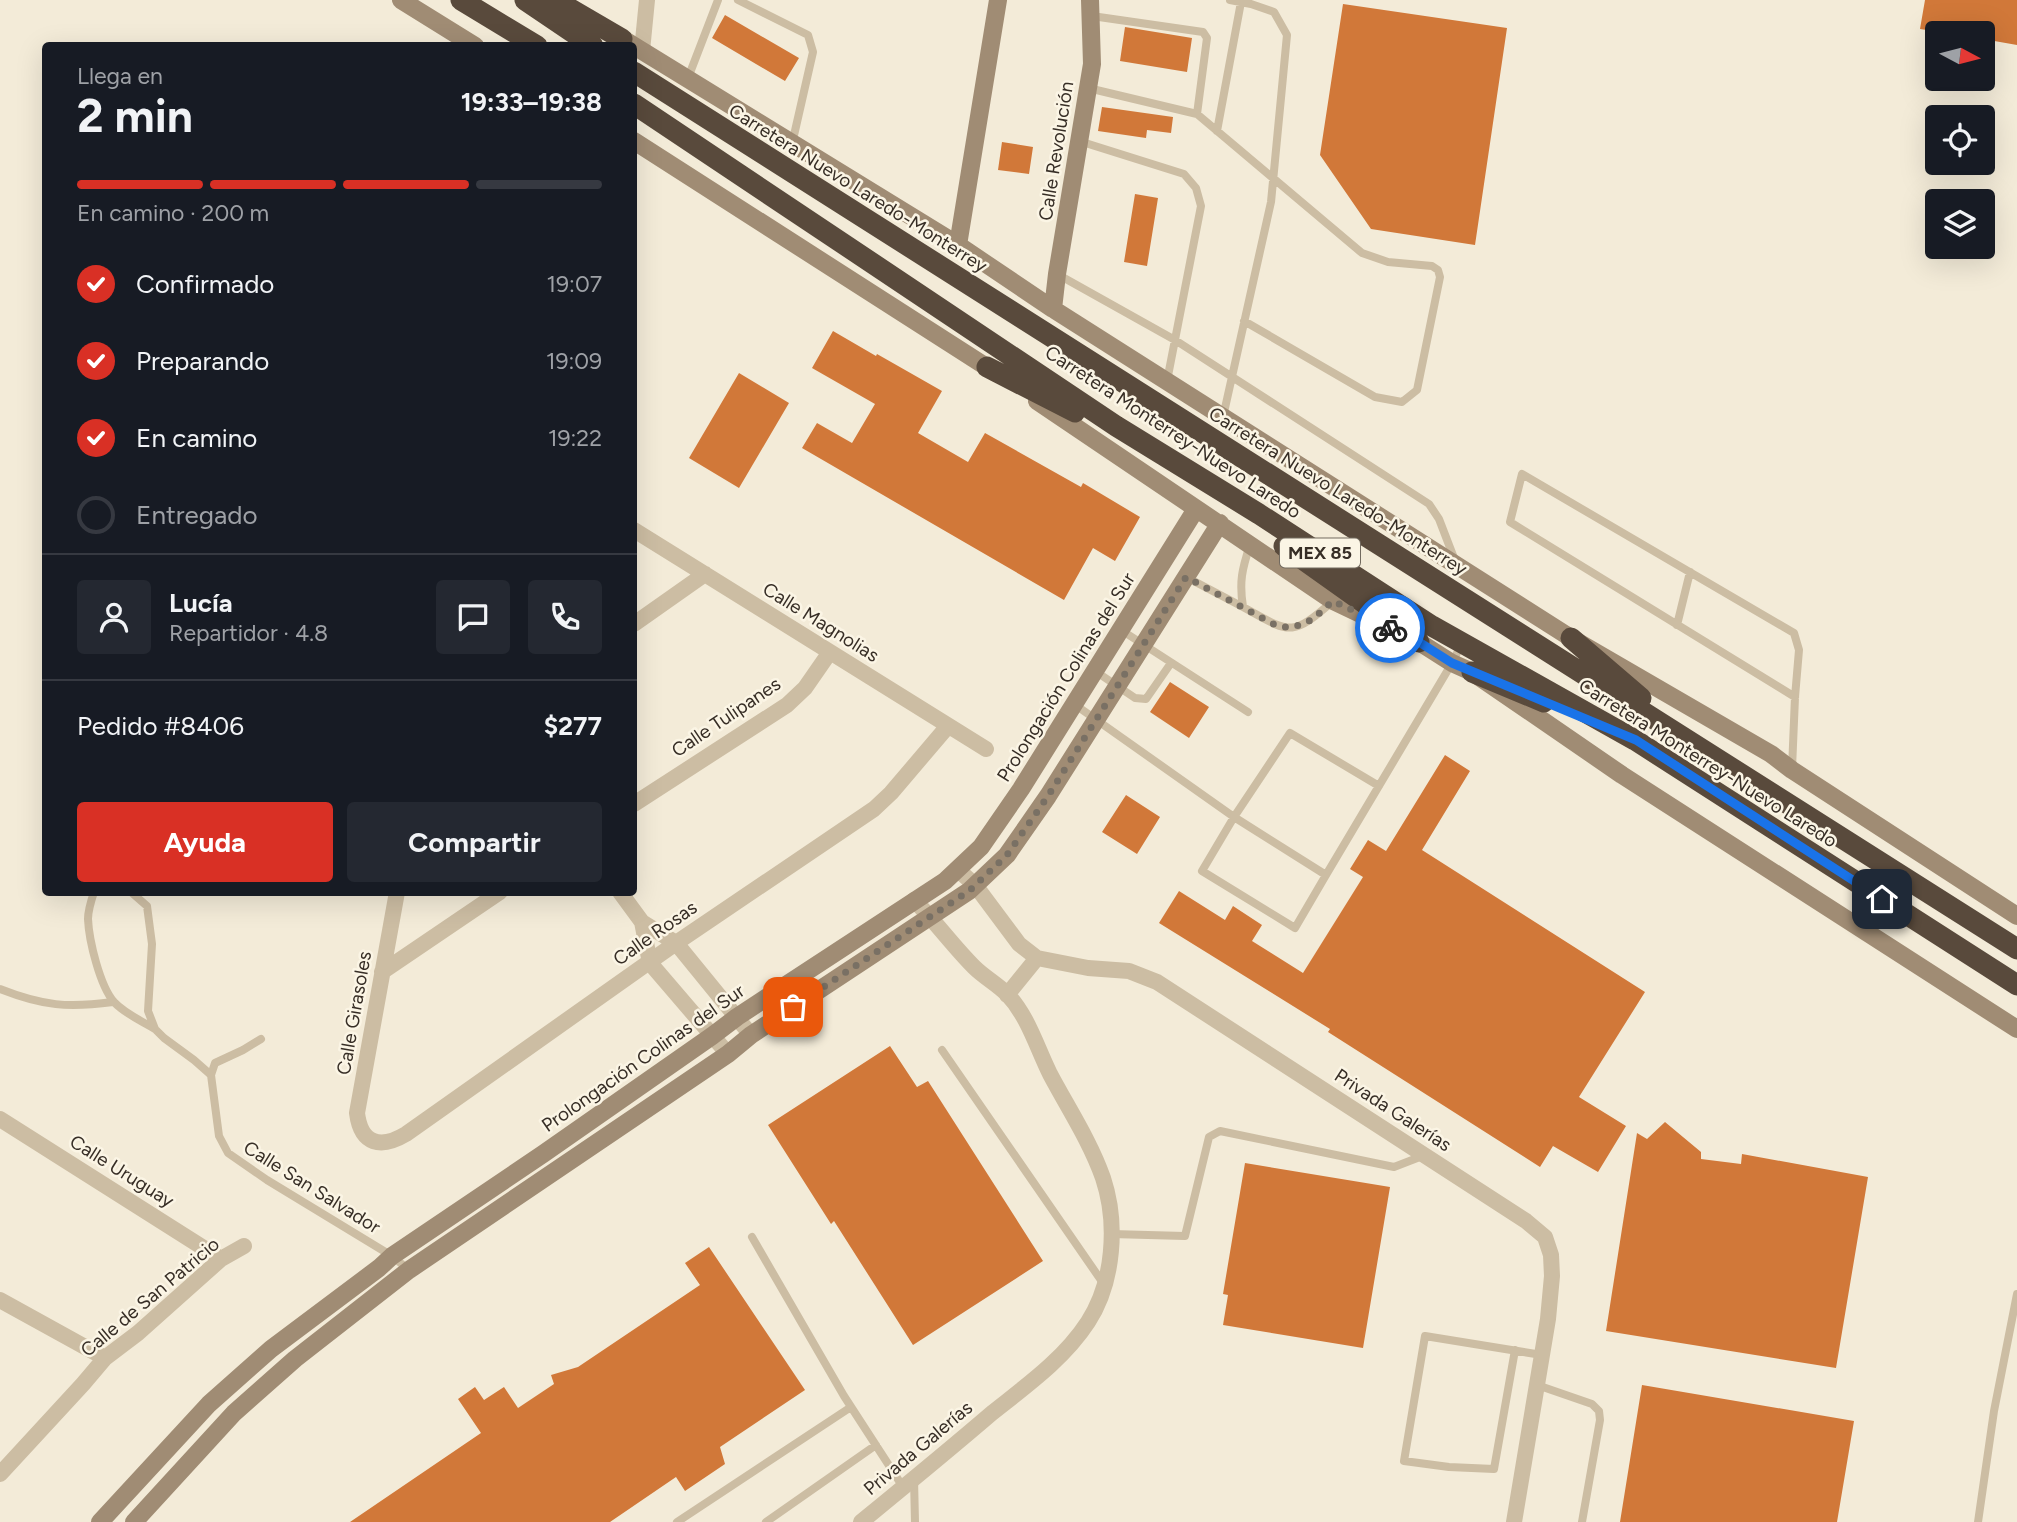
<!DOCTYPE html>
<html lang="es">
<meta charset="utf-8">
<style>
:root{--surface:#171b24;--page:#242831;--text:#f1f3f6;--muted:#9ea1a6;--line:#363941;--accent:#d93025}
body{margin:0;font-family:Figtree,sans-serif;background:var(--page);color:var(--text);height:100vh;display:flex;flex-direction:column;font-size:26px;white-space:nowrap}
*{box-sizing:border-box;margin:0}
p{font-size:23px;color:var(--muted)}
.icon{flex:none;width:38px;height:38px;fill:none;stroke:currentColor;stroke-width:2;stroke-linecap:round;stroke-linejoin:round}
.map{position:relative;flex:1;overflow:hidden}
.drawer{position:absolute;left:42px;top:42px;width:595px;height:854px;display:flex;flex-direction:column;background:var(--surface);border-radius:7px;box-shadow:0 7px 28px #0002}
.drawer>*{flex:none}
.needle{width:46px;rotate:97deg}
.fabs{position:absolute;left:1925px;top:21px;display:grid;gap:14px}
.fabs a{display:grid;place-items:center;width:70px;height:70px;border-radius:7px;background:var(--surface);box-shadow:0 7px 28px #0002;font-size:35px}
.pin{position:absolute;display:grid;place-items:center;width:60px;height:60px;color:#fff;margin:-30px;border-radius:14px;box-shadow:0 4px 10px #0006}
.courier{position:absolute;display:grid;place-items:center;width:70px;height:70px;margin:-35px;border:5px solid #1a73e8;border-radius:50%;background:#fff;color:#222;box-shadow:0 2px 9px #0007}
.summary em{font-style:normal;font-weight:700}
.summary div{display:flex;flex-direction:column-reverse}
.summary{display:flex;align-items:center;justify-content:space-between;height:119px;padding:0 35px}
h1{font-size:46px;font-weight:700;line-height:52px}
.bar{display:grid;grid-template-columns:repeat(4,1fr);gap:10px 7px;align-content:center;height:84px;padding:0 35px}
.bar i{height:9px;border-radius:5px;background:var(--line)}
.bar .selected{background:var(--accent)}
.bar p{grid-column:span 4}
.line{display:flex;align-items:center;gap:18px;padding:0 35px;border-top:2px solid var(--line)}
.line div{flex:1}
.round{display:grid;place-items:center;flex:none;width:74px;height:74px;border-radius:7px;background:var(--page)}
ol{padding:0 35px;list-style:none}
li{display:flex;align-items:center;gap:21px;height:77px}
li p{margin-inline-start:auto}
li .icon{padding:7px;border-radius:50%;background:var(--accent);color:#fff;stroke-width:4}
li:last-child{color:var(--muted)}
li i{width:38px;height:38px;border:4px solid var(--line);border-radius:50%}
.primary-button{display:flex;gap:14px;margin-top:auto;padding:14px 35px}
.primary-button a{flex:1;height:80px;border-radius:7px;background:var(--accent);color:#fff;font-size:28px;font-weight:700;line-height:80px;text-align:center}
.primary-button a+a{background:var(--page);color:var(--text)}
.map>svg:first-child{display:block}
</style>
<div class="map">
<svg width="2017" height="1522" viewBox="0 0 2017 1522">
<rect width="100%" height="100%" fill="#f3ebd8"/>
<path fill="#d17839" d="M1925 0H2017V45L1983 39V33H1946L1920 29Z
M1343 4 1507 28 1475 245 1371 229 1320 155Z
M725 15 799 58 785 81 712 38Z
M1125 27 1192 38 1187 72 1120 61Z
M1102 107 1173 117 1171 133 1147 130 1146 138 1098 131Z
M1002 142 1033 147 1029 174 998 170Z
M1135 194 1158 198 1147 266 1124 262Z
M833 331 876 356 877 354 942 391 918 433 968 462 985 433 1081 487 1083 483 1140 517 1115 561 1093 548 1064 600 802 448 817 423 852 443 875 404 812 368Z
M739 373 789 403 739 488 689 458Z
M1170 682 1209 707 1189 738 1150 712Z
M1445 755 1470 771 1422 850 1645 992 1579 1097 1626 1126 1598 1172 1553 1146 1540 1167 1328 1032 1330 1029 1159 923 1179 891 1225 920 1233 906 1262 925 1252 941 1303 973 1363 877 1350 869 1368 840 1386 851Z
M1126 795 1160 817 1137 854 1102 832Z
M890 1046 917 1087 928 1081 1043 1261 913 1345 834 1221 831 1224 768 1125Z
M1665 1122 1701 1152V1159L1741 1164 1742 1154 1868 1177 1836 1368 1606 1331 1637 1133 1647 1139Z
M1245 1163 1390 1187 1363 1348 1223 1325 1228 1295 1223 1294Z
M709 1247 805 1390 720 1447 725 1464 685 1491 676 1477 610 1522H350L481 1433 458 1399 475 1387 484 1400 504 1387 518 1408 554 1384 551 1375 578 1367 700 1285 685 1263Z
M1642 1385 1854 1421 1837 1522H1620Z"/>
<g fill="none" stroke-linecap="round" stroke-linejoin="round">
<path stroke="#ccbda3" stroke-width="8" d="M738 0 808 35 813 52 792 144
M1092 16 1203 32 1207 38 1197 114
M688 78 718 0
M1088 88 1197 114 1362 253 1388 262 1432 266 1438 270 1440 277 1417 390 1402 402 1375 397 1244 321
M1217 131 1241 2
M1079 141 1184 174 1196 188 1201 206 1167 381
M1057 274 1175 340 1429 504 1439 519 1454 558
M1223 417 1271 202 1287 35 1274 12 1251 4 1230 0
M1250 545C1242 569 1239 582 1243 607 1290 633 1291 638 1333 601
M1186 577 1243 607
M1677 625 1690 572
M1121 630 1248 712
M1095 671 1135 698 1146 699 1171 663
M1074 704 1234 817 1326 875 1452 663 1462 643
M1792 769 1795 697 1799 650 1794 633 1522 474 1510 522 1795 697
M1326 875 1295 928 1202 871 1234 817 1290 733 1379 786
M94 892C91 901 88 911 88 919 89 941 100 986 114 1002 125 1014 142 1021 155 1029
M131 892 147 906 152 944 148 1011 155 1029 164 1038 194 1060 211 1075
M0 989C43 1006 68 1008 113 1002
M261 1039 243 1050 215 1063 211 1075 219 1136 228 1153 267 1180 392 1256 409 1270
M942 1050 1103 1283
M1111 1234 1185 1236 1209 1137 1220 1131 1394 1167 1425 1155
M752 1237 844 1396 903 1487
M1515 1350 1494 1469 1449 1467 1404 1461 1425 1336 1542 1355
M1537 1385 1592 1404 1599 1411 1600 1420 1582 1522
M914 1478 915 1522
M677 1522 851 1407
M766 1522 876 1445
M1978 1522 1994 1411 2017 1294"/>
<path stroke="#ccbda3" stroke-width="16" d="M642 51 647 0
M634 530 986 749
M634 624 705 574
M634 804 787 705 805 688 830 652
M957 869 975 885 1019 944 1037 958 1088 968 1129 971 1157 982 1526 1221 1545 1237 1551 1255 1552 1276 1548 1319 1514 1522
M397 892 357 1113C361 1145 381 1149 406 1134L676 943 874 809 891 793 948 726
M620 892 642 922 676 943 751 1035
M642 922 650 963 728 1054
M382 972 500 892
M1007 995 1037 958
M0 1119 221 1259
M0 1300 105 1358
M0 1474 83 1384 105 1358 138 1333 221 1259 244 1246
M861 1522C905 1486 949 1450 992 1413 1026 1386 1064 1359 1088 1322 1114 1282 1118 1223 1103 1178 1090 1141 1068 1108 1050 1074 1037 1048 1028 1016 1007 994 997 984 984 977 974 967 953 946 935 921 914 900"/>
<path stroke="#a08c74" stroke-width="18" d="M401 0 475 46
M613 33 958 245 1053 309 1571 638 1771 754 1792 770 2017 916
M634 141 996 373
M958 245 998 0
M1053 309 1057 274 1092 64 1090 0
M1037 401 1333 601 1419 642 1452 663 1472 672 1622 775 2017 1029
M100 1522 209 1404 271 1349 379 1268 392 1256 543 1154 712 1036 737 1017 945 881 981 847 1021 789 1196 509
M134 1522 234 1413 295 1359 409 1270 728 1054 751 1035 969 891 1007 855 1048 796 1220 523"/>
<path stroke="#594a3c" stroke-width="21" d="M461 0 537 46
M525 0 593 46
M555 0 622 39
M634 72 2017 949
M634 104 1116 426 1259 514 1432 626 1635 740 2017 985
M987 367 1075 412
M1284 546 1419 642
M1571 638 1641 698
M1472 672 1544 702"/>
</g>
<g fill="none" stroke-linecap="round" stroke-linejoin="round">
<path stroke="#797064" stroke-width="7" stroke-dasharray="0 12.6" d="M793 1007 969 891 1007 855 1048 796 1186 577 1279 627C1308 628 1313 618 1333 601L1390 628"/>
<path stroke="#1a73e8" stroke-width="9" d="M1390 628 1419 642 1452 663 1636 740 1882 899"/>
</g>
<g text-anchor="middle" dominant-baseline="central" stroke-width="5" stroke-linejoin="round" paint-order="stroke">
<rect fill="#fbf5e5" stroke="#726a5f" stroke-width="2" x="1280" y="538.5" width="80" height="29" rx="5"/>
<g font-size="18" font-weight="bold" fill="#372e26">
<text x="1320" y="553">MEX 85</text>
</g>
<g font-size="19" fill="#372e26" stroke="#fbf5e5">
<text transform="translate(1056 151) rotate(-81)">Calle Revolución</text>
<text transform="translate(858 188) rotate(32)">Carretera Nuevo Laredo-Monterrey</text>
<text transform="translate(1173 432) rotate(33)">Carretera Monterrey-Nuevo Laredo</text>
<text transform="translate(1338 491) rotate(32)">Carretera Nuevo Laredo-Monterrey</text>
<text transform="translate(821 622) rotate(32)">Calle Magnolias</text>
<text transform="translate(1066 677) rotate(-58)">Prolongación Colinas del Sur</text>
<text transform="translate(726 717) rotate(-34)">Calle Tulipanes</text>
<text transform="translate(1708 763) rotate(32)">Carretera Monterrey-Nuevo Laredo</text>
<text transform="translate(655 933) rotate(-35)">Calle Rosas</text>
<text transform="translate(354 1013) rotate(-80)">Calle Girasoles</text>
<text transform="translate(643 1058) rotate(-35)">Prolongación Colinas del Sur</text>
<text transform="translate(1393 1110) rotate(33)">Privada Galerías</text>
<text transform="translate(122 1171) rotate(32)">Calle Uruguay</text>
<text transform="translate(312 1187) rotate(32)">Calle San Salvador</text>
<text transform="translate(150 1297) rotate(-40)">Calle de San Patricio</text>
<text transform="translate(918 1448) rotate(-40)">Privada Galerías</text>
</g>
</g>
</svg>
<div class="fabs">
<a><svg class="needle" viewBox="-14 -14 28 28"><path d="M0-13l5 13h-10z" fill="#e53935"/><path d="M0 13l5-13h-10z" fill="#9ea1a6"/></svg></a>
<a><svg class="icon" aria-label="locate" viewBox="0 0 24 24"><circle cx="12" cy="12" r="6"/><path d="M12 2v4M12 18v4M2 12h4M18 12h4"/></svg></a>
<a><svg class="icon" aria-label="layers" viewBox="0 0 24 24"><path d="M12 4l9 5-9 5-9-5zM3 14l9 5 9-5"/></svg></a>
</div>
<div class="pin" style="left:793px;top:1007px;background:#ea580c"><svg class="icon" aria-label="bag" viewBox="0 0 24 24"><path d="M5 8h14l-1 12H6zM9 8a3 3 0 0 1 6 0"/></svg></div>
<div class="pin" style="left:1882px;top:899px;background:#1f2937"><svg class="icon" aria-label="home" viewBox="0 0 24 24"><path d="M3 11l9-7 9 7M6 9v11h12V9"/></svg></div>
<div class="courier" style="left:1390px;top:628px"><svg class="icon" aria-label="bike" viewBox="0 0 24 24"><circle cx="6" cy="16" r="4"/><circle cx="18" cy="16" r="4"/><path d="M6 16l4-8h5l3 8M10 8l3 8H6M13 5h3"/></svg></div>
<section class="drawer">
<div class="summary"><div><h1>2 min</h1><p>Llega en</p></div><em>19:33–19:38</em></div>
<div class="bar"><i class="selected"></i><i class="selected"></i><i class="selected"></i><i></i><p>En camino · 200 m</p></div>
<ol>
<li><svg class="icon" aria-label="check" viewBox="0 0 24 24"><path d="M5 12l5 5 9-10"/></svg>Confirmado<p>19:07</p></li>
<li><svg class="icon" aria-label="check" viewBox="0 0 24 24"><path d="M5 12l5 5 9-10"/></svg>Preparando<p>19:09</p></li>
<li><svg class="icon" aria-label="check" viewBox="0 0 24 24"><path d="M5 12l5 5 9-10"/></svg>En camino<p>19:22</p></li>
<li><i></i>Entregado</li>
</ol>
<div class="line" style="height:126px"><a class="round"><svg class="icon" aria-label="person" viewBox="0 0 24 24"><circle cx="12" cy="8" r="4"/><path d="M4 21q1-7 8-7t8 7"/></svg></a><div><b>Lucía</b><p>Repartidor · 4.8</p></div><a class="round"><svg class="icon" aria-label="chat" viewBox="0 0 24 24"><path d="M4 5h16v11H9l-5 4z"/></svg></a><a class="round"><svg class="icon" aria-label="phone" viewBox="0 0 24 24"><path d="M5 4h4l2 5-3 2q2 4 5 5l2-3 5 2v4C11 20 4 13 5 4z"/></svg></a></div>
<div class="line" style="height:91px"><div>Pedido #8406</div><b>$277</b></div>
<div class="primary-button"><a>Ayuda</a><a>Compartir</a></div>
</section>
</div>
